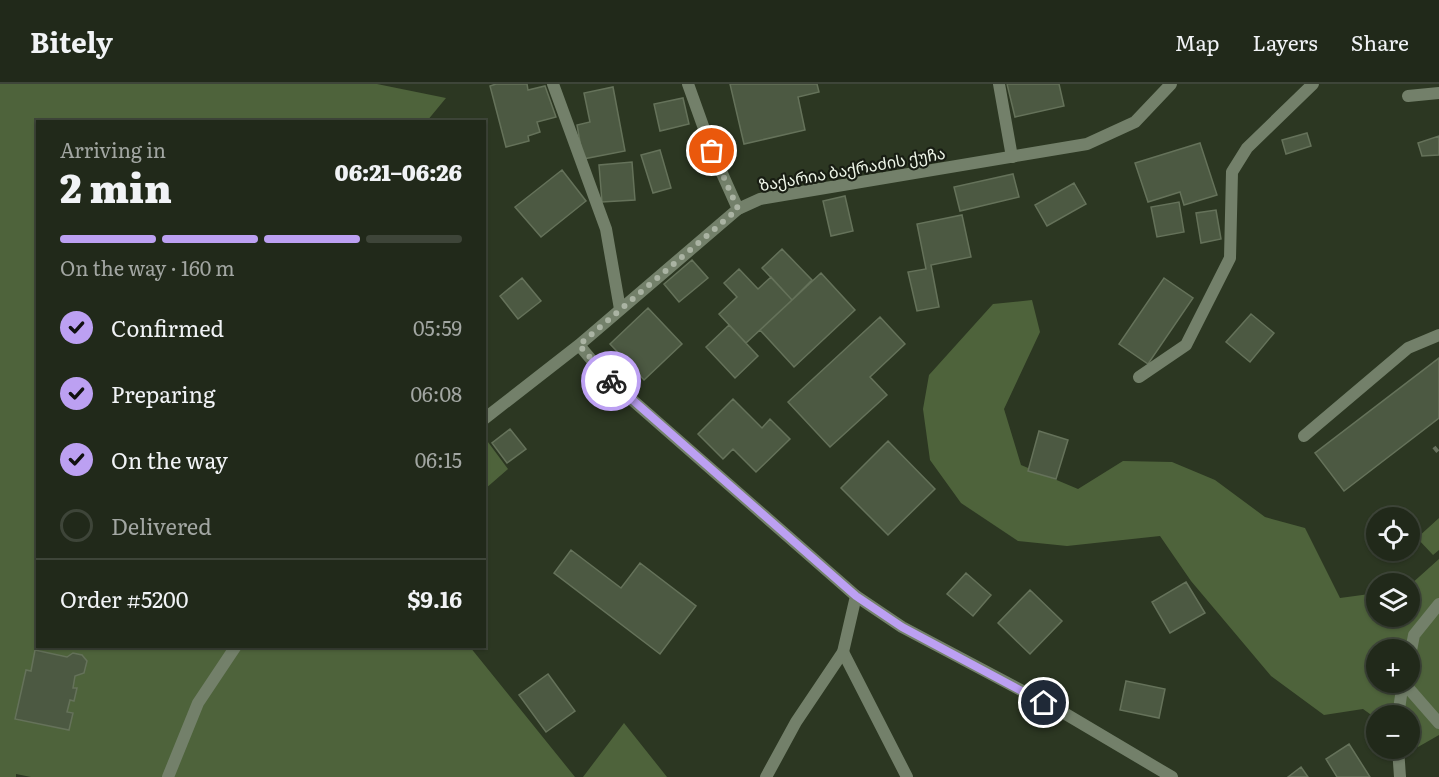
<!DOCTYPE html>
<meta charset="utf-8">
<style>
:root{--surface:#21291a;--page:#2d3527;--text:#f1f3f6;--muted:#a2a6a2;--line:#3e4539;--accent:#bca0f2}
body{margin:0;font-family:Literata,"Noto Sans Georgian",serif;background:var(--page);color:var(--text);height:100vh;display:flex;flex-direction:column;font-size:22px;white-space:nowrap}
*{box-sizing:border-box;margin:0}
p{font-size:20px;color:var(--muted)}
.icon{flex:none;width:33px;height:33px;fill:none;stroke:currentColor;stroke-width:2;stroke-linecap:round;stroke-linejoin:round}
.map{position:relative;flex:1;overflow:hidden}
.side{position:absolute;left:36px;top:36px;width:450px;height:528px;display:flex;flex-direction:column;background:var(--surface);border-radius:0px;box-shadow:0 2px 4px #0004,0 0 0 2px var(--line)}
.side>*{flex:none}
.buttons{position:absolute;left:1366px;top:423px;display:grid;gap:12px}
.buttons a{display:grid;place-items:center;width:54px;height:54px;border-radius:50%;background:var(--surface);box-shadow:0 2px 4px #0004,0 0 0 2px var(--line);font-size:30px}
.pin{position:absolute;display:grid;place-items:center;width:51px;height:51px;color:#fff;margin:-26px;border:3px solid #fff;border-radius:50%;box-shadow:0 2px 6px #0007}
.courier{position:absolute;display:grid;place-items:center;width:60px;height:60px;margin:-30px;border:4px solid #bca0f2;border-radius:50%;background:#fff;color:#222;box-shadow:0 2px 8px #0007}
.headline em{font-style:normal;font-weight:800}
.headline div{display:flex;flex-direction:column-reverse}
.headline{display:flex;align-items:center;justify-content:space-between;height:102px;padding:0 24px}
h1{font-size:39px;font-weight:800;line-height:45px}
.bar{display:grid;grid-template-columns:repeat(4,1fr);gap:9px 6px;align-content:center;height:72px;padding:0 24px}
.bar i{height:8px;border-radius:4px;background:var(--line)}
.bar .on{background:var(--accent)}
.bar p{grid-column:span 4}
.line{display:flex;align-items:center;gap:15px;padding:0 24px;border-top:2px solid var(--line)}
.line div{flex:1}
ol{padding:0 24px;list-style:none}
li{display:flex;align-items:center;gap:18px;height:66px}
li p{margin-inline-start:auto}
li .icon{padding:6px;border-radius:50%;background:var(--accent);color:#111;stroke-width:4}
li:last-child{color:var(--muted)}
li i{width:33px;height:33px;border:3px solid var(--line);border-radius:50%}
header{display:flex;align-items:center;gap:36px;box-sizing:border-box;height:84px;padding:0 30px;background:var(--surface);border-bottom:2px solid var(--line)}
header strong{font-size:28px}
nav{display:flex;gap:33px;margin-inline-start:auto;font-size:21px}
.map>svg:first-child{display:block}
</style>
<header>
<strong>Bitely</strong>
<nav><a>Map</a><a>Layers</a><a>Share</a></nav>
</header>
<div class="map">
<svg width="1439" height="693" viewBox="0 0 1439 693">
<rect width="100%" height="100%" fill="#2c3722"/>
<path fill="#4e633b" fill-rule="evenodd" d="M0 0H377L446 14 427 37 38 38V562L470 563 575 693H31L16 690V693H0Z
M1032 216 1040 248 1004 325 1021 381 1078 405 1123 377 1172 378 1215 396 1265 433 1305 444 1340 514 1377 509V532H1410V501L1439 475V651L1418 663 1410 657V632H1377V635L1363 625 1324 631 1271 592 1191 497 1160 452 1067 462 1018 457 961 419 930 376 923 325 929 291 993 220ZM1377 566H1410V598H1377Z
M485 354 508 385 485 405H484Z
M1439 434V466L1433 471 1417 454Z
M624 639 667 693H583Z"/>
<path fill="#4c5942" stroke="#65725a" stroke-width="1.5" d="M496 0H527L528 6 545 2 556 33 537 38 540 48 528 52 529 57 506 63 490 2Z
M730 0H817L819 8 798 13 805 46 744 60Z
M1007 0H1059L1064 22 1015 33Z
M613 3 625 67 583 75 577 41 590 38 584 9Z
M683 14 689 40 660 47 654 20Z
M1307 49 1311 62 1286 70 1282 56Z
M1439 52V71L1422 72 1418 59Z
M1200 59 1217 111 1184 121 1180 108 1148 118 1135 79Z
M660 66 671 104 653 109 641 71Z
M632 78 635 116 602 118 599 81Z
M562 86 586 117 541 153 515 123Z
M1013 90 1019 113 960 127 954 103Z
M1074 99 1086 120 1047 142 1035 121Z
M845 112 853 147 831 152 823 117Z
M1179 118 1184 148 1157 153 1151 123Z
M1216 126 1221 155 1201 159 1196 129Z
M962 131 971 173 931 181 939 223 917 227 908 188 926 185 917 140Z
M782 165 812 196 792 216 762 184Z
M692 176 708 194 679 218 664 200Z
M739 185 758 205 771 193 792 216 746 259 719 230 737 213 724 199Z
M821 189 855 226 794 283 760 246Z
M522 194 541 217 518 235 500 212Z
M1164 194 1193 214 1148 280 1119 260Z
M648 224 682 260 644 296 610 260Z
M1251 230 1274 249 1250 278 1226 258Z
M880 233 905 260 870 293 887 311 830 363 788 318Z
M729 241 758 272 735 294 706 263Z
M1439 274V334L1344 407 1315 369Z
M733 315 762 344 770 335 790 355 756 388 733 365 723 375 698 350Z
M510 345 526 365 507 379 492 359Z
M1039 347 1068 356 1056 395 1028 387Z
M888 357 935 405 888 451 841 404Z
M571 466 621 504 640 479 696 522 660 570 554 489Z
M966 489 991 511 973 532 947 510Z
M1186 498 1205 529 1170 549 1152 518Z
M1030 506 1062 537 1030 570 998 539Z
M35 566 67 573 73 569 82 571 87 577 84 589 75 592 73 604H77L74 617 70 616 67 628 73 629 69 646 15 635 26 586 31 587Z
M548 590 575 627 546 648 519 611Z
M1126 597 1165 605 1159 634 1120 626Z
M1349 660 1370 693H1337L1326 675Z
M1301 683 1308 693H1288Z"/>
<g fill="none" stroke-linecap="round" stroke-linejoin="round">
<path stroke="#67715e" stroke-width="4" stroke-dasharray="6 3" stroke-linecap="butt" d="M1434 363 1439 369"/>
<path stroke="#73806a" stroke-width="12" d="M553 0 606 145 620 225
M688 0 712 67 738 125
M999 0 1012 73
M1408 12 1439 9
M1139 293 1186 261 1230 174 1232 88 1247 64 1313 0
M1304 352 1408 264 1439 251
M856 512 902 543 1064 629 1172 693
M843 568 907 693
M1403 598 1439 639"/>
<path stroke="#73806a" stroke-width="12" d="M579 261 606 293 856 512 843 568 796 638 766 693
M484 335 579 261 738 125 760 115 1087 60 1135 38 1171 0
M1410 572 1414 551 1439 520
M1398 632 1403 598
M1398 664 1400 693
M168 693 198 619 236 562"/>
</g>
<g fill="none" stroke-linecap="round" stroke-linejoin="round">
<path stroke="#aab3a3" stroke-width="6" stroke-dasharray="0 10.8" d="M611 297 579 261 738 125 712 67"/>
<path stroke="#bca0f2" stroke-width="8" d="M611 297 856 512 902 543 1044 619"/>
</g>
<g text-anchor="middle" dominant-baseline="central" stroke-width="4.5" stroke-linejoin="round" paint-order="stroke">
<g font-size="16" fill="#eef6e8" stroke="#181d13">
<text transform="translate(852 84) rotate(-10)">ზაქარია ბაქრაძის ქუჩა</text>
</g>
</g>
</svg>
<div class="buttons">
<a><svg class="icon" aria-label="locate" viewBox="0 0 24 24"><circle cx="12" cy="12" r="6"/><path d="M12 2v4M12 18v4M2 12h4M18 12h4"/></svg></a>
<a><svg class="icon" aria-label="layers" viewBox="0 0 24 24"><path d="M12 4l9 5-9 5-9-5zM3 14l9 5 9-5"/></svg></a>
<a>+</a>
<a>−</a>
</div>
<div class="pin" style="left:712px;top:67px;background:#ea580c"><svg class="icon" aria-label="bag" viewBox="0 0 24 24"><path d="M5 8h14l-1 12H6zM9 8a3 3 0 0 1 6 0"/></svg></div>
<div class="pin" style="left:1044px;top:619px;background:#1f2937"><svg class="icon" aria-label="home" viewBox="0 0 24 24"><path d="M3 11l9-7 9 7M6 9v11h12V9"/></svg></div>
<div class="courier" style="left:611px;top:297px"><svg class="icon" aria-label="bike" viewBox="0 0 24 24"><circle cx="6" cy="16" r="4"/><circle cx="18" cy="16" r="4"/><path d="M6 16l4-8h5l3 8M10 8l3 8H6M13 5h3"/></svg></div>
<section class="side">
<div class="headline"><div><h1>2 min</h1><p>Arriving in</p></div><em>06:21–06:26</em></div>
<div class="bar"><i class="on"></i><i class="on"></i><i class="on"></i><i></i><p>On the way · 160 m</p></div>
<ol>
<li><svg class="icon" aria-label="check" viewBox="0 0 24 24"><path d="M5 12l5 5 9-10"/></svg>Confirmed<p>05:59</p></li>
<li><svg class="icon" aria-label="check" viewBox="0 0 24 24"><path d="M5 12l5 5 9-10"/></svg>Preparing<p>06:08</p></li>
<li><svg class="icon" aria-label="check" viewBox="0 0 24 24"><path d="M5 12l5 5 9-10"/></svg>On the way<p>06:15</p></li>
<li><i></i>Delivered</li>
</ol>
<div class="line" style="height:78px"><div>Order #5200</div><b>$9.16</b></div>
</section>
</div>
